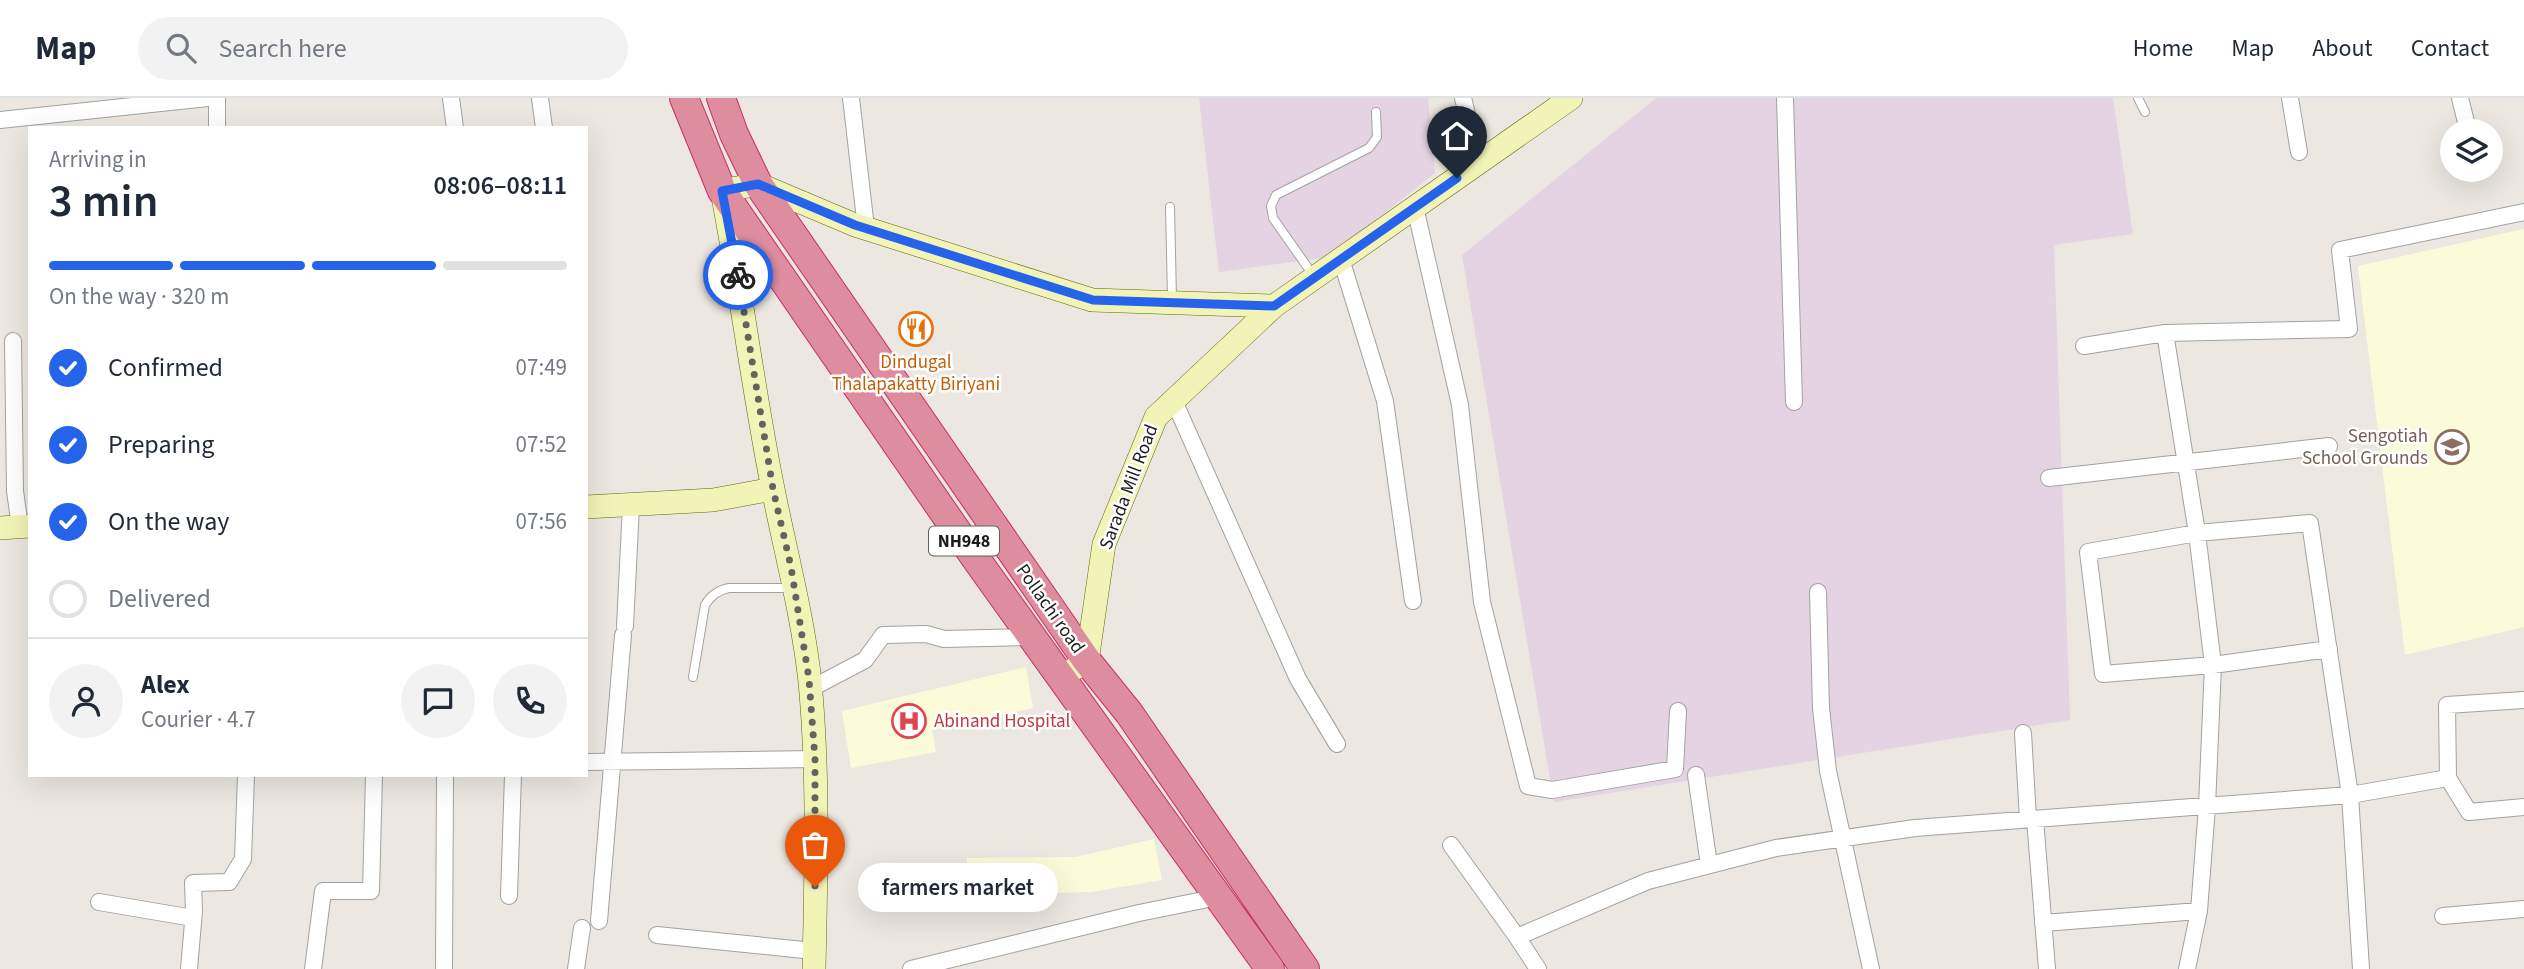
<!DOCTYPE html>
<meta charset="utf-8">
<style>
:root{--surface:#fff;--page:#f2f2f3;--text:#1f2937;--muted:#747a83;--line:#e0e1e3;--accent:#2563eb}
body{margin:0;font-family:"Source Sans 3",sans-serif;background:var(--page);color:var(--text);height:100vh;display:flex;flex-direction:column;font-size:26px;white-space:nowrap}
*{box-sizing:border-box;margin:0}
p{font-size:23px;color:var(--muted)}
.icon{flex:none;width:38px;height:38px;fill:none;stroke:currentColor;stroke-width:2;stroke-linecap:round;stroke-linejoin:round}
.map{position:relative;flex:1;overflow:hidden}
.sheet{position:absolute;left:28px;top:28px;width:560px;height:651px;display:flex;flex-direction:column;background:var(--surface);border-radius:0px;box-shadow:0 7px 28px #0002}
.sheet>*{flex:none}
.tools{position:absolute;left:2440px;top:21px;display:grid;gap:14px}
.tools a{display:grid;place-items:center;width:63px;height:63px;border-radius:50%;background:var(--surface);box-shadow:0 7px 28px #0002;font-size:35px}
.pin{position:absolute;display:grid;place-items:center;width:60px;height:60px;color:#fff;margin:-72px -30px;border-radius:50% 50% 50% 0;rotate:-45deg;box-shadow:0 0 7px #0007}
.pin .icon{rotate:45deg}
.courier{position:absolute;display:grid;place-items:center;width:70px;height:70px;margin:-35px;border:5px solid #2563eb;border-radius:50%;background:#fff;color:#222;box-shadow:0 2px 9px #0007}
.bubble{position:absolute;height:49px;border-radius:24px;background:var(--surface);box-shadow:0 7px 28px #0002;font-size:23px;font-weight:600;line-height:49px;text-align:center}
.head em{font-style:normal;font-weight:600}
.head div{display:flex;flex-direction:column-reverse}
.head{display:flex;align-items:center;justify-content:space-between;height:119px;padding:0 21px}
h1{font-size:46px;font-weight:600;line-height:52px}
.bar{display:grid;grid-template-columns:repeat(4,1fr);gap:10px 7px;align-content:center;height:84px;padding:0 21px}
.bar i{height:9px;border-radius:5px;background:var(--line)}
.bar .active{background:var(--accent)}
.bar p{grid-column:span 4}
.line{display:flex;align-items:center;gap:18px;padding:0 21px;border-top:2px solid var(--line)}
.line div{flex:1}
.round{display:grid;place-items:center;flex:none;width:74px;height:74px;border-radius:37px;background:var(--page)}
ol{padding:0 21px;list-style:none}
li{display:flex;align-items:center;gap:21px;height:77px}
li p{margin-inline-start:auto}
li .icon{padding:7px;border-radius:50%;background:var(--accent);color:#fff;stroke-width:4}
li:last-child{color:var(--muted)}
li i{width:38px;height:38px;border:4px solid var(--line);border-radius:50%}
header{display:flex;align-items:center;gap:42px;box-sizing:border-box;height:98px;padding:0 35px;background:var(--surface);border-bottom:2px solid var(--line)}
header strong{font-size:33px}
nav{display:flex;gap:38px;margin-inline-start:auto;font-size:24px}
.search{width:490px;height:63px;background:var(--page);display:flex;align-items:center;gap:18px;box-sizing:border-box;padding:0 24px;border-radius:38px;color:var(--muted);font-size:26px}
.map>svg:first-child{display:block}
</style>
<header>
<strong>Map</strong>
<div class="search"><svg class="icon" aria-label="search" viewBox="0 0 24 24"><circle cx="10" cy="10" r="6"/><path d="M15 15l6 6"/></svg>Search here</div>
<nav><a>Home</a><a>Map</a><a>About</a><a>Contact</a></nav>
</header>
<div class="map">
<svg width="2524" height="871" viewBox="0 0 2524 871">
<rect width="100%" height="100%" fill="#ece8e1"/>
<path fill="#e4d3e2" d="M1199 0H1428L1435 75 1329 159 1219 174Z
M1656 0H2113L2133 136 2054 147 2070 622 1554 704 1462 157Z"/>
<path fill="#fcfbd9" d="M2524 131V529L2405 557 2358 168Z
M1026 569 1033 610 932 632 936 654 851 670 842 613Z
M1154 741 1162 782 1091 794 968 797 967 760 1076 759Z"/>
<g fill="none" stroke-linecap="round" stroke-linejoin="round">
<g stroke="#a2a2a2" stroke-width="10">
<path id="lane" d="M2138 0 2145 14
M1170 109 1172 201
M1313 177 1273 120 1271 108 1276 97 1369 50 1377 39 1376 14
M693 579 705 507C711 497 718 492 729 490H791"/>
</g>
<g stroke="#a2a2a2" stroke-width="18">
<path id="street" d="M217 0V30
M451 0 455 30
M540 0 544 30
M851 0 866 130
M1463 0 1479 65
M1785 0 1794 304
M2290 0 2299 54
M2460 0 2466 24
M0 22 208 0
M1415 109 1460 307 1482 504 1528 688 1552 692 1675 671 1678 613
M1341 161 1385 303 1413 503
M2165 235 2197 435 2213 567 2207 708 2199 813
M13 243 15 393 20 429
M2084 248 2165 235 2349 231 2340 152 2524 114
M1174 303 1298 581 1337 646
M2049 380 2329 348
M1818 494 1821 610 1828 673 1871 871
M625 528 631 407
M2329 551 2213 567 2103 576 2088 454 2197 435 2310 425 2350 697 2361 871
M810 591 865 562 883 537 926 536 944 541 1032 539
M2023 635 2028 721
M586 664 815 661
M1696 677 1709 767
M2448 680 2469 714 2524 709
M2035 721 2047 871
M1451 747 1517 839
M509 798 513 677
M99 804 193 820
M2443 818 2524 811
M599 823 623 537
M2043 825 2199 813 2187 871
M657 837 814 853
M189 871 194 813 193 785 229 784 243 761 246 677
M313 871 323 793H371L374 677
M444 871 445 677
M576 871 582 830
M911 871 1139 815 1218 799
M1538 871 1517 839 1648 783 1776 750 1915 730 2350 697 2448 680 2447 607 2524 602"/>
</g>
<g stroke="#60670c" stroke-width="24">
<path id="secondary" d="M586 409 713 402 773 391
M0 430 30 428
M1061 579 1087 563 1104 446 1156 319 1274 208 1571 0
M814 871C816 776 819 679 810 584 803 519 786 456 773 391 753 292 741 192 722 93L758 86 855 127 1092 202 1274 208"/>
</g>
<g stroke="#c73068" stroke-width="30">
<path id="highway" d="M684 0 722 93 976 461 1270 871
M721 0 734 36 758 86 1087 563 1129 615 1305 871"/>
</g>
<use href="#lane" stroke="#fff" stroke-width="8"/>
<use href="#street" stroke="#fff" stroke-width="16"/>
<use href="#secondary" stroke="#f2f4b7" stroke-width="23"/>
<use href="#highway" stroke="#de8d9e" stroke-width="28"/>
</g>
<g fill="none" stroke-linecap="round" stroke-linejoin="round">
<path stroke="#646360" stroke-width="7" stroke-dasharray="0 12.6" d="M738 177 773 391 791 469 809 581 815 661V789"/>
<path stroke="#2563eb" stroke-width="9" d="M738 177 722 93 758 86 855 127 1093 202 1274 208 1457 80"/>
</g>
<defs>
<g id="restaurant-ring" transform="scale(1.75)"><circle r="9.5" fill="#fff" stroke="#e8710a" stroke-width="1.5"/><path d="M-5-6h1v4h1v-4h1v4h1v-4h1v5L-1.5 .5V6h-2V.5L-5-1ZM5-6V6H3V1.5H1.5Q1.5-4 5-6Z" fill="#e8710a"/></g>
<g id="school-ring" transform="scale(1.75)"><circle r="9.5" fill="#fff" stroke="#8d6e63" stroke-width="1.5"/><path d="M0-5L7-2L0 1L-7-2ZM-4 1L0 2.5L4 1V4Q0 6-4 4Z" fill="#8d6e63"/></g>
<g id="hospital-ring" transform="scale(1.75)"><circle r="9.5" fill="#fff" stroke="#e0444e" stroke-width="1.5"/><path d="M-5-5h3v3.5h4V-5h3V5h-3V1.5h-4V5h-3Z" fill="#e0444e"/></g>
</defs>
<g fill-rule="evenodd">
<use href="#restaurant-ring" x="916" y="231"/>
<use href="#school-ring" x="2452" y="349"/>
<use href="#hospital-ring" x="909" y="623"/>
</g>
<g text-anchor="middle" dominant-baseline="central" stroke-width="5" stroke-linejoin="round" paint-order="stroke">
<rect fill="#fff" stroke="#5f5f5f" stroke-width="2" x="929" y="428.5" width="70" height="29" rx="5"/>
<g font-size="18" font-weight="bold" fill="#1b1b1b">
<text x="964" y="443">NH948</text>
</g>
<g font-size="19" fill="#c56008" stroke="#fff">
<text x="916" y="264">Dindugal<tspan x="916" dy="22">Thalapakatty Biriyani</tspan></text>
</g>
<g font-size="19" fill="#785e54" stroke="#fff" text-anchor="end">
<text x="2428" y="338">Sengotiah<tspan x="2428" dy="22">School Grounds</tspan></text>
</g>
<g font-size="19" fill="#1b1b1b" stroke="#fff">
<text transform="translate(1129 389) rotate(-69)">Sarada Mill Road</text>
<text transform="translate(1050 511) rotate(55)">Pollachi road</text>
</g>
<g font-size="19" fill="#be3a42" stroke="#fff" text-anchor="start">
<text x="934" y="623">Abinand Hospital</text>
</g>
</g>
</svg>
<div class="tools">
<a><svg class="icon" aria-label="layers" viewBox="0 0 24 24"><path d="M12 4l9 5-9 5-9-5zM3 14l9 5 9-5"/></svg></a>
</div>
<div class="pin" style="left:815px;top:789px;background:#ea580c"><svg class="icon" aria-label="bag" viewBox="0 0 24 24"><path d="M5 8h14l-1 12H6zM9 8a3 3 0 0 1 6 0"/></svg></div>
<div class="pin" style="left:1457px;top:80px;background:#1f2937"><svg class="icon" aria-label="home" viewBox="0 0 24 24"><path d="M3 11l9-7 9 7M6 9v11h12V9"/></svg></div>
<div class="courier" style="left:738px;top:177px"><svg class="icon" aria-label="bike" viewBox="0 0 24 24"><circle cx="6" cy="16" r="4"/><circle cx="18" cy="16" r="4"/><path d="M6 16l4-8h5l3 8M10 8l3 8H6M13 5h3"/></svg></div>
<div class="bubble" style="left:858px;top:765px;width:200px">farmers market</div>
<section class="sheet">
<div class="head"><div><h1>3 min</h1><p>Arriving in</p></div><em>08:06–08:11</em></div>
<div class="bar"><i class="active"></i><i class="active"></i><i class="active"></i><i></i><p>On the way · 320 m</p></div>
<ol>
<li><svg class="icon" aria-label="check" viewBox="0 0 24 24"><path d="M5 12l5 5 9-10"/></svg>Confirmed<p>07:49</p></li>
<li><svg class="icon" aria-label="check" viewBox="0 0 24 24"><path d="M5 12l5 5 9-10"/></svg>Preparing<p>07:52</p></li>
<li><svg class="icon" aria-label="check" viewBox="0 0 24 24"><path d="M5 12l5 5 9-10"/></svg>On the way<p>07:56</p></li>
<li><i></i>Delivered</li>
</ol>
<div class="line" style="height:126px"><a class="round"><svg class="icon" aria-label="person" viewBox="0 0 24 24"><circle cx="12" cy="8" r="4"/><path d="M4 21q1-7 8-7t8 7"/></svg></a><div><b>Alex</b><p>Courier · 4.7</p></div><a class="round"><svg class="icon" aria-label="chat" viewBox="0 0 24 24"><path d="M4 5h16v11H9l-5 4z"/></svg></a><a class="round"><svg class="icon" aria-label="phone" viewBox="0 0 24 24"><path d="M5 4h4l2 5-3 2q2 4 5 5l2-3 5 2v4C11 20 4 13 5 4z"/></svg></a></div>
</section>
</div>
